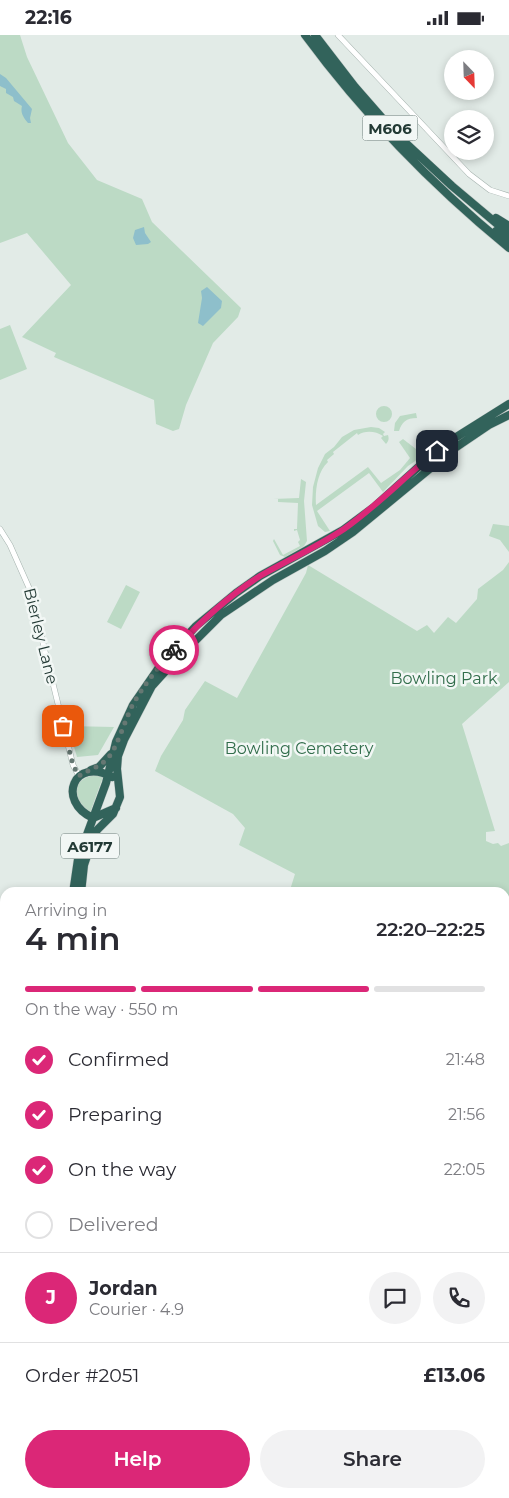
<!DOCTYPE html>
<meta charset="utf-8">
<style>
:root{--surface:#fff;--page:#f2f2f3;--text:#2b2b33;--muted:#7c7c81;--line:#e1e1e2;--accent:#db2777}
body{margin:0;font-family:Montserrat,sans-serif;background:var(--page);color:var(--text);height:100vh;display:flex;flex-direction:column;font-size:19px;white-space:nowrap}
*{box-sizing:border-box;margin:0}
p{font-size:16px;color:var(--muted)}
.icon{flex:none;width:28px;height:28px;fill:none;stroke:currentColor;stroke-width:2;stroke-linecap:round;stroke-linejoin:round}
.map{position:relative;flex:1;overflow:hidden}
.side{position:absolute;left:0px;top:852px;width:510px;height:611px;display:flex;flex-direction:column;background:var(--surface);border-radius:15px 15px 0 0;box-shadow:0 2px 8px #0003}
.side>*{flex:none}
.needle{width:32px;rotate:157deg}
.controls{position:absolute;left:444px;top:15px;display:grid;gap:10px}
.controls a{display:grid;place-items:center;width:50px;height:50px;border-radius:50%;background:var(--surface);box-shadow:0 2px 8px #0003;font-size:25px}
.pin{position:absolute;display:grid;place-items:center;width:42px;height:42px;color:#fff;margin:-21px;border-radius:10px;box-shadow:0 2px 8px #0006}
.courier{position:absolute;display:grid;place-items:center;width:50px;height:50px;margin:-25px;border:4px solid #db2777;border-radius:50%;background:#fff;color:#222;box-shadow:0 1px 6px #0007}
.head em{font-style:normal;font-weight:600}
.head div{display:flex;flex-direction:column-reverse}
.head{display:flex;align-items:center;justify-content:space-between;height:85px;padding:0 25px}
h1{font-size:32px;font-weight:600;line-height:38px}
.bar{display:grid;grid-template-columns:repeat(4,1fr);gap:8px 5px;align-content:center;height:60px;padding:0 25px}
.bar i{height:6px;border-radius:4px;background:var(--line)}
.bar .selected{background:var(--accent)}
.bar p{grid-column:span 4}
.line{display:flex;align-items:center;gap:12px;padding:0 25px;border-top:1px solid var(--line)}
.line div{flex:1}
.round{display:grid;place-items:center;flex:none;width:52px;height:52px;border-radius:26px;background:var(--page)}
ol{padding:0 25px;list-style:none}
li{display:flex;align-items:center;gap:15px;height:55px}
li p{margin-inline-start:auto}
li .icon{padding:5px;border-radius:50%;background:var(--accent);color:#fff;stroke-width:4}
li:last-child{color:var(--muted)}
li i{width:28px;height:28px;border:2px solid var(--line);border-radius:50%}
.action{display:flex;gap:10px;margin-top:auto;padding:10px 25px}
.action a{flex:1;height:58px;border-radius:30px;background:var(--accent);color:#fff;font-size:20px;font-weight:600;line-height:58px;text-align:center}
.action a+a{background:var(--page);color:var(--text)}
.status{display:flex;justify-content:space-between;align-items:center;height:35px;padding:0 25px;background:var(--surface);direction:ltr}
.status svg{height:14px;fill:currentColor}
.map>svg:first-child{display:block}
</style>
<div class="status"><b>22:16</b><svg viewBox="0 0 49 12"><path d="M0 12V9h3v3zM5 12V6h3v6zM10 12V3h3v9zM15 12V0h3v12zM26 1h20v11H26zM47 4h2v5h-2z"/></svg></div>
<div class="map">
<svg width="509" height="1463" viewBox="0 0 509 1463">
<rect width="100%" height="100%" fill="#e2ebe7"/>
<path fill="#bcdac5" d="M0 0H20L27 22 68 108 97 145 142 164 152 187 241 273 238 282 213 308 186 370 179 394 173 396 156 389 154 365 54 322 56 318 22 302 71 250 27 198 0 208Z
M10 290 27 334 0 345V294Z
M376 379a8 8 0 1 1 16 0a8 8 0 1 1-16 0Z
M416 378 417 383C406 383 402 387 399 396H394L395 388 400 381Z
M371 392 379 393 385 397 383 399 384 401 388 400C389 403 389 406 386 409L381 403 383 401C376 396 365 395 358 400L357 398 333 417 334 419 327 425 328 427C317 437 315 456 316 470L368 432 381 448 400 435 410 423 399 407 403 404 416 414 421 422 408 431 383 457 369 438 317 476 330 496 325 497 318 491 312 470 313 452 318 433 325 419 334 412 342 402 354 395Z
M301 444 306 447 304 466 307 506 304 511 285 522 280 520 273 506 274 504 283 520 300 511 298 507 300 505 297 495 294 496V494H297L298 468 278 467V464H273L299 463Z
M493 489 509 491V517L500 505 489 501Z
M509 527V647L462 689 495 796 486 797V806L493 809 498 808 501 811 509 808V1073L505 1071V858L295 857 290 855 295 839 239 810 245 793 233 779 155 736 161 721 183 685 185 675 205 646 237 663 306 538 308 530 417 596 427 590 434 598 448 582 456 588 477 564 478 554 503 535Z
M126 550 140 557 121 594 107 587Z
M68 691 114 692 98 720 77 722Z
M96 740 103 742 90 778C73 765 69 744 96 740Z
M153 1459H205L206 1463H140Z"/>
<path fill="#8ebfcb" d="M0 39 6 43 32 74 30 83 31 88H28C24 83 20 78 22 71L14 66 13 62 6 58V54L0 51Z
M144 192 145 198 151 207 148 209 136 210 133 203 135 195Z
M207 252 222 266 221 273 203 291 198 288 202 263 201 256Z"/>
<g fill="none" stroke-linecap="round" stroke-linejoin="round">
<g stroke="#a5b2ae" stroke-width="6">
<path id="minor" d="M338 0 469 139 490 155 509 161
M0 494 10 510 30 555 73 730 79 741
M0 915 5 913
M505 1076 509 1078"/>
</g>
<g stroke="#c1c8c6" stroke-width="8">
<path id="major" d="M0 1084 5 1089
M456 1459 464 1463
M470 1459 477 1463"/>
</g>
<g stroke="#c1c8c6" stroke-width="9">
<path id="highway" d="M305 0C364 80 432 150 509 213
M315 0 355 52 397 100 452 151 509 199
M496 183 509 191
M496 196 509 206
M91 735 99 732 111 719
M112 742C74 721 56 766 93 783L116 773
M73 858 78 824 106 748 116 707 133 670 162 628 196 591 236 558 260 541 343 495 374 472 425 426 450 406 509 369
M81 858 84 830 91 809 97 795 113 779 120 762 117 734 118 721 124 705 152 651 171 630 221 580 273 545 325 516 353 497 455 413 489 390 509 380
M0 1070 5 1075
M0 1092 5 1097
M0 1171 5 1161
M0 1187 5 1174"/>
</g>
<use href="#minor" stroke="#fff" stroke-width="5"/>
<use href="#major" stroke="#6a9c91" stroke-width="7"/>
<use href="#highway" stroke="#32635b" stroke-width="8"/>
</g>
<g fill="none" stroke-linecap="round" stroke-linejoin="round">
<path stroke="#667873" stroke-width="5" stroke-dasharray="0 9" d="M63 691 73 730 79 741C89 734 99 733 108 723 117 713 125 685 132 671 143 651 158 632 174 615"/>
<path stroke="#db2777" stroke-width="6" d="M174 615C200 587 228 561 260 541 288 525 317 512 344 494 377 471 405 441 437 416"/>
</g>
<g text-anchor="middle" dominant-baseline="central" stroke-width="5" stroke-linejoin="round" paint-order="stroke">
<g fill="#f2f7f5" stroke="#61736f" stroke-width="1">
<rect x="362.5" y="80.5" width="55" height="25" rx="4"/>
<rect x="61" y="798.5" width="58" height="25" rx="4"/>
</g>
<g font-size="15" font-weight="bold" fill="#233a35">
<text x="390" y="93">M606</text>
<text x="90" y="811">A6177</text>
</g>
<g font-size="16" fill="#233a35" stroke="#f2f7f5">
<text transform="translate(41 601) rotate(76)">Bierley Lane</text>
</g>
<g font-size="16" fill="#316d4b" stroke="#f2f7f5">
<text x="444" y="643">Bowling Park</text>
<text x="299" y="713">Bowling Cemetery</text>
</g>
</g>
</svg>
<div class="controls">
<a><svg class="needle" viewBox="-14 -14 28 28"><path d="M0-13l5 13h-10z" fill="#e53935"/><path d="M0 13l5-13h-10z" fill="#7c7c81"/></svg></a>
<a><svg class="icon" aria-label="layers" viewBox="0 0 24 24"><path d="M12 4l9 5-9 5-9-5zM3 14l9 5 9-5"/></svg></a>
</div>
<div class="pin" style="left:63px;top:691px;background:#ea580c"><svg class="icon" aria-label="bag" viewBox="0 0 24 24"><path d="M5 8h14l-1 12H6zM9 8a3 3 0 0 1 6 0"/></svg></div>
<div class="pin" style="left:437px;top:416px;background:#1f2937"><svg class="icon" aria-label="home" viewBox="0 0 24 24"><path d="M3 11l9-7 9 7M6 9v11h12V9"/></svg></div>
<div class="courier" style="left:174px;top:615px"><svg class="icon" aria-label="bike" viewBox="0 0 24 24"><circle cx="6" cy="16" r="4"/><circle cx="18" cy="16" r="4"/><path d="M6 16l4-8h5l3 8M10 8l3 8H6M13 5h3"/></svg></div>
<section class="side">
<div class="head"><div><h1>4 min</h1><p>Arriving in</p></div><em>22:20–22:25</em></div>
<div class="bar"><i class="selected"></i><i class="selected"></i><i class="selected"></i><i></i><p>On the way · 550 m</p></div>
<ol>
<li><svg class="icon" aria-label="check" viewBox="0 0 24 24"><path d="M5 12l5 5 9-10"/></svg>Confirmed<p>21:48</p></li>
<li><svg class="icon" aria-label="check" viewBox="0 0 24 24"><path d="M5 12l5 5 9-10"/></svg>Preparing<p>21:56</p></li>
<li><svg class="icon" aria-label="check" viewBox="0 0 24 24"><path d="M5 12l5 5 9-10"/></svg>On the way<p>22:05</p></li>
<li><i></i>Delivered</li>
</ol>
<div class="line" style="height:90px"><b class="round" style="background:var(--accent);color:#fff">J</b><div><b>Jordan</b><p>Courier · 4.9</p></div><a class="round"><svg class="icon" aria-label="chat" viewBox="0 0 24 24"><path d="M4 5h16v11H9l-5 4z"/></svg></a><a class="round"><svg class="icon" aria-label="phone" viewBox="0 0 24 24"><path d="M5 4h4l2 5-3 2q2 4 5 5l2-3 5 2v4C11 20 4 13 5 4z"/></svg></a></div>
<div class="line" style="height:65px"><div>Order #2051</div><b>£13.06</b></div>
<div class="action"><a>Help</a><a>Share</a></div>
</section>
</div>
